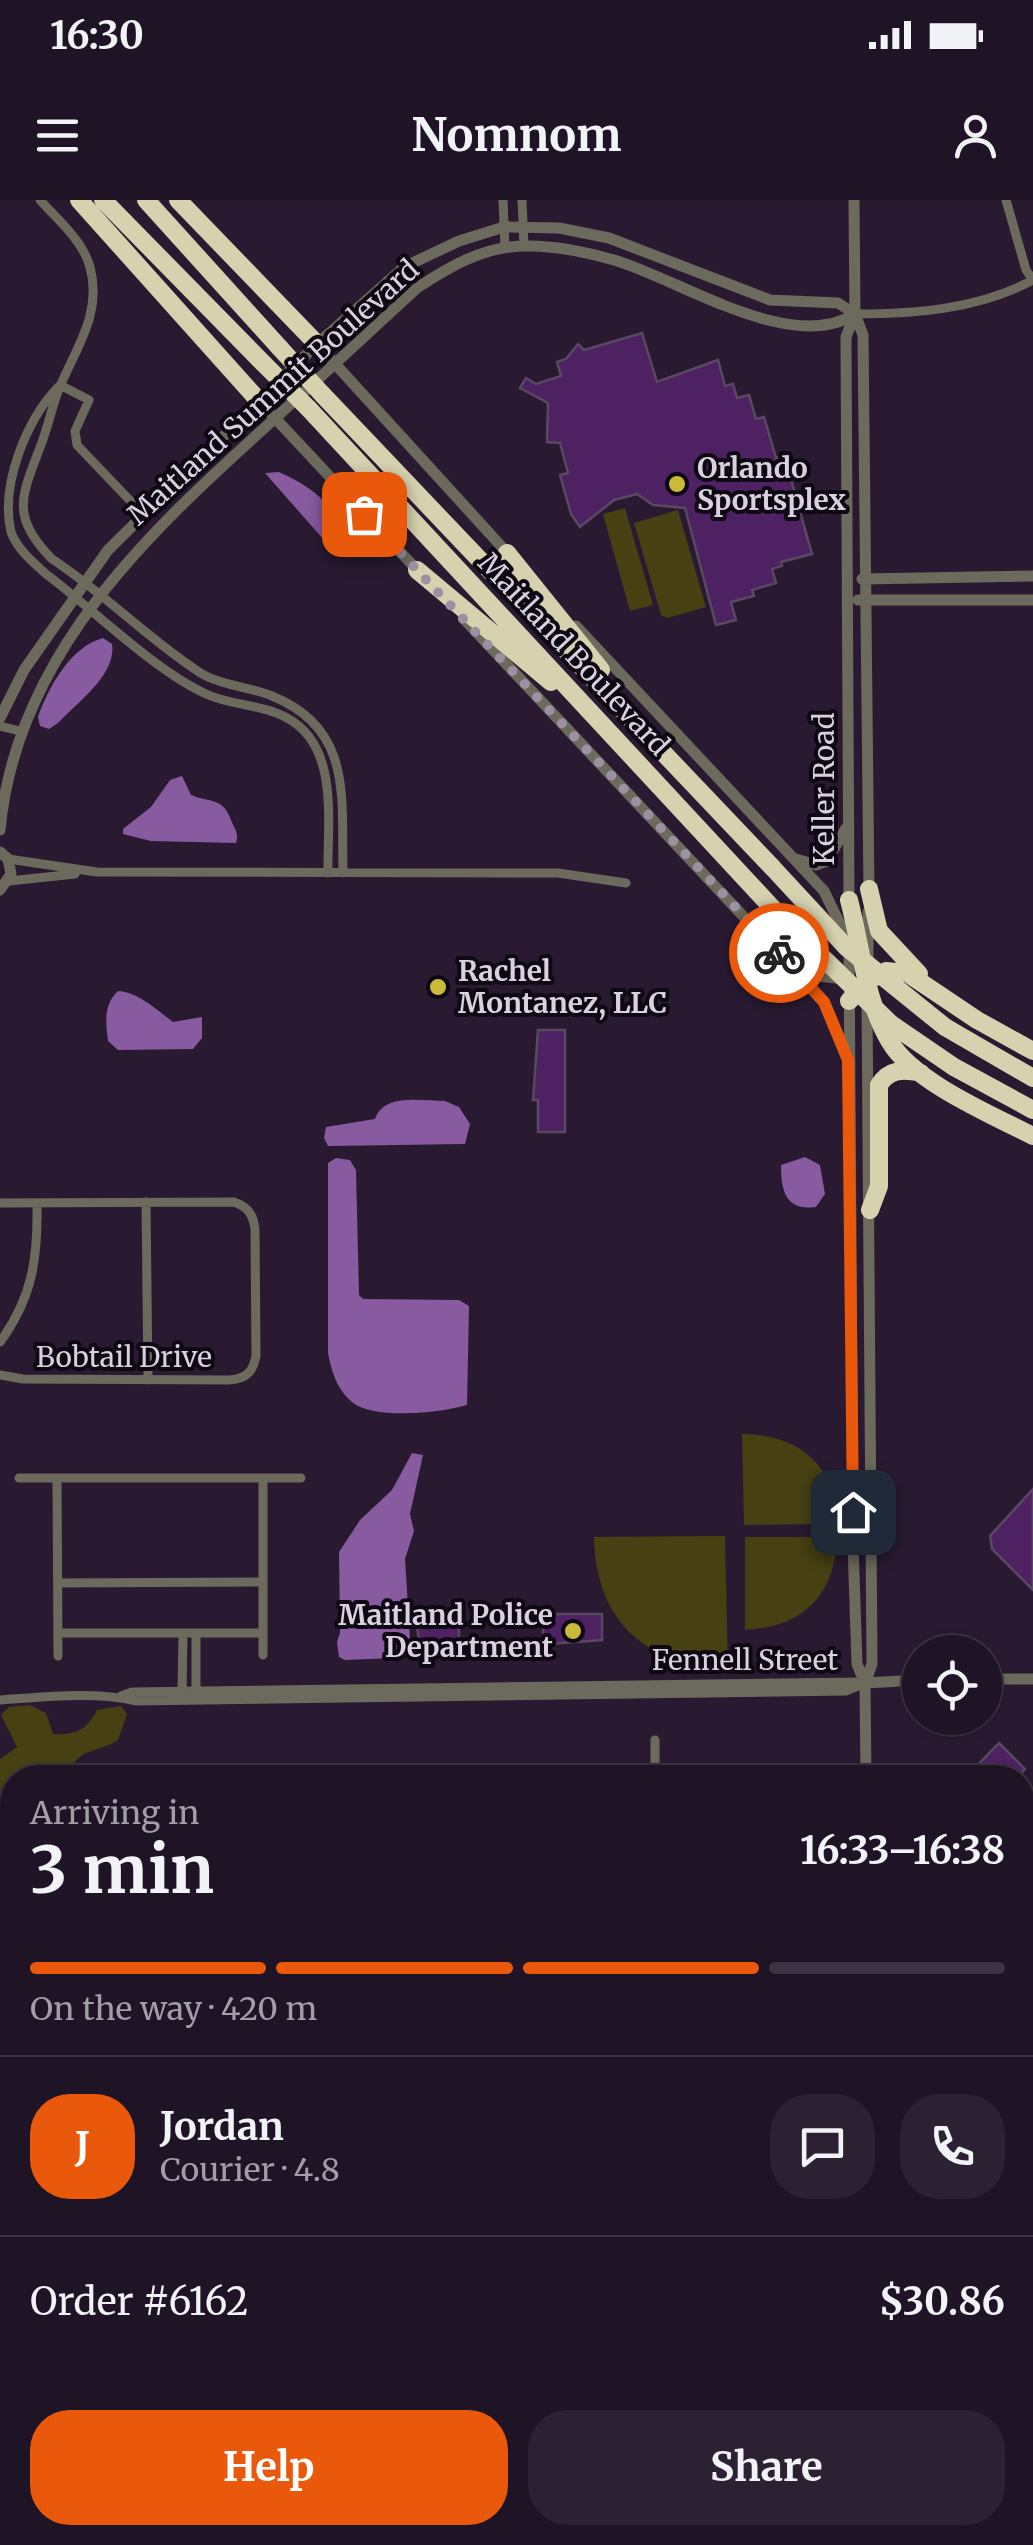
<!DOCTYPE html>
<meta charset="utf-8">
<style>
:root{--surface:#1f1425;--page:#2c2132;--text:#f1f3f6;--muted:#a19ea7;--line:#3c3342;--accent:#ea580c}
body{margin:0;font-family:Merriweather,serif;background:var(--page);color:var(--text);height:100vh;display:flex;flex-direction:column;font-size:38px;white-space:nowrap}
*{box-sizing:border-box;margin:0}
p{font-size:32px;color:var(--muted)}
.icon{flex:none;width:55px;height:55px;fill:none;stroke:currentColor;stroke-width:2;stroke-linecap:round;stroke-linejoin:round}
.map{position:relative;flex:1;overflow:hidden}
.panel{position:absolute;left:0px;top:1565px;width:1035px;height:780px;display:flex;flex-direction:column;background:var(--surface);border-radius:40px 40px 0 0;box-shadow:0 2px 8px #0004,0 0 0 2px var(--line)}
.panel>*{flex:none}
.tools{position:absolute;left:902px;top:1435px;display:grid;gap:20px}
.tools a{display:grid;place-items:center;width:100px;height:100px;border-radius:50%;background:var(--surface);box-shadow:0 2px 8px #0004,0 0 0 2px var(--line);font-size:50px}
.pin{position:absolute;display:grid;place-items:center;width:85px;height:85px;color:#fff;margin:-42px;border-radius:20px;box-shadow:0 5px 15px #0006}
.courier{position:absolute;display:grid;place-items:center;width:100px;height:100px;margin:-50px;border:8px solid #ea580c;border-radius:50%;background:#fff;color:#222;box-shadow:0 2px 12px #0007}
.headline em{font-style:normal;font-weight:700}
.headline div{display:flex;flex-direction:column-reverse}
.headline{display:flex;align-items:center;justify-content:space-between;height:170px;padding:0 30px}
h1{font-size:65px;font-weight:700;line-height:75px}
.bar{display:grid;grid-template-columns:repeat(4,1fr);gap:15px 10px;align-content:center;height:120px;padding:0 30px}
.bar i{height:12px;border-radius:8px;background:var(--line)}
.bar .selected{background:var(--accent)}
.bar p{grid-column:span 4}
.line{display:flex;align-items:center;gap:25px;padding:0 30px;border-top:2px solid var(--line)}
.line div{flex:1}
.round{display:grid;place-items:center;flex:none;width:105px;height:105px;border-radius:40px;background:var(--page)}
.button{display:flex;gap:20px;margin-top:auto;padding:20px 30px}
.button a{flex:1;height:115px;border-radius:40px;background:var(--accent);color:#fff;font-size:40px;font-weight:700;line-height:115px;text-align:center}
.button a+a{background:var(--page);color:var(--text)}
.status{display:flex;justify-content:space-between;align-items:center;height:70px;padding:0 50px;background:var(--surface);direction:ltr}
.status svg{height:28px;fill:currentColor}
header{display:flex;justify-content:space-between;align-items:center;height:130px;padding:0 30px;background:var(--surface);font-size:45px;font-weight:700}
.map>svg:first-child{display:block}
</style>
<div class="status"><b>16:30</b><svg viewBox="0 0 49 12"><path d="M0 12V9h3v3zM5 12V6h3v6zM10 12V3h3v9zM15 12V0h3v12zM26 1h20v11H26zM47 4h2v5h-2z"/></svg></div>
<header><svg class="icon" aria-label="menu" viewBox="0 0 24 24"><path d="M4 6h16M4 12h16M4 18h16"/></svg>Nomnom<svg class="icon" aria-label="person" viewBox="0 0 24 24"><circle cx="12" cy="8" r="4"/><path d="M4 21q1-7 8-7t8 7"/></svg></header>
<div class="map">
<svg width="1033" height="2345" viewBox="0 0 1033 2345">
<rect width="100%" height="100%" fill="#291a31"/>
<path fill="#464012" d="M625 308 653 405 630 411 603 314Z
M678 310 706 407 667 418 661 415 634 323Z
M742 1234C798 1234 838 1265 835 1324L744 1325Z
M725 1336 728 1471C646 1464 596 1423 594 1337Z
M837 1337C835 1396 803 1427 745 1430V1337Z
M30 1505 46 1513 53 1534C76 1535 86 1531 97 1510L121 1506 127 1514 118 1540C95 1555 76 1546 69 1577L12 1578V1635L0 1644V1559L17 1547 1 1515 9 1507Z"/>
<path fill="#885aa0" d="M279 272C308 285 339 304 340 340L330 344 324 340 265 273Z
M103 438 112 444C117 474 78 502 58 523L49 529 40 526 38 517C48 488 71 446 103 438Z
M182 576 191 595C210 603 223 597 231 620 235 630 239 632 236 643L151 641 123 634V629L151 607 170 580Z
M118 791C138 792 157 810 173 822L202 817V838L193 849 118 850 108 841C106 823 103 805 118 791Z
M445 901 459 907 470 924 465 944 328 946 324 938 326 927 375 919C384 893 421 901 445 901Z
M805 957 820 965 825 994 816 1007C786 1011 781 992 781 965Z
M336 958 350 960 356 970 359 1095 363 1099 459 1100 469 1106 467 1205C441 1213 373 1220 352 1202 336 1188 332 1172 328 1153V963Z
M412 1253 423 1255 410 1314 414 1331 405 1359 410 1438 395 1458 345 1460 339 1457 337 1442 340 1433 339 1352 360 1320 392 1290Z
M0 1906 12 1907V2332H741V2345H0Z"/>
<path fill="#4e2162" stroke="#594862" stroke-width="2.5" d="M642 133 657 182 718 160 725 186 733 184 737 198 749 195 756 219 764 217 776 258 784 255 812 354 781 362 782 366 772 369 776 383 752 390 754 396 731 402 736 420 716 425 685 308 653 305 637 294 614 300 580 327 571 314 560 275 568 273 560 243 547 242 548 203 520 188 526 178 536 184 561 176 557 162 566 159 578 144 584 150Z
M538 830H565V932H538V900H533Z
M1033 1289V1390L992 1349 990 1336Z
M552 1414H602V1440L549 1444V1440H543V1422H552Z
M423 1416 454 1421 459 1425V1445L440 1448V1453H421L417 1427H423Z
M999 1543 1025 1569 1021 1573 1025 1578H965Z
M1022 1595 1033 1605V1660L1022 1671Z"/>
<g fill="none" stroke-linecap="round" stroke-linejoin="round">
<path stroke="#6c6a5c" stroke-width="9" d="M40 0C58 20 83 41 90 67 102 112 78 145 61 184 53 202 49 223 42 242 23 294 8 315 52 359 104 393 147 438 199 472 221 486 248 486 272 496 354 529 341 599 343 673
M503 0 505 48
M522 0 524 46
M1006 0 1026 70 1033 80
M855 114C915 114 979 109 1033 80
M60 185 89 200 75 231 77 245 142 313
M58 187C26 221 0 285 11 332 17 349 33 362 46 374 93 409 155 471 206 494 232 506 262 504 287 518 340 546 327 623 328 673
M0 526 20 531
M8 659 97 672 558 673 626 683
M9 681 75 674
M146 1002 148 1180
M0 1003 234 1002C248 1007 253 1014 255 1029L256 1156C253 1172 246 1179 229 1180L23 1179 0 1175
M0 1142C33 1097 38 1057 37 1003
M19 1278H301
M57 1278 58 1456
M263 1278V1455
M58 1383 263 1382
M58 1433H263
M196 1433V1495
M182 1495 183 1433
M121 1496 132 1492 860 1482
M0 1500C44 1497 93 1491 137 1501L846 1491 865 1483
M655 1578V1540
M776 2332V2345
M850 2332 851 2345"/>
<path stroke="#6c6a5c" stroke-width="11" d="M855 114 863 135 869 693
M317 144 512 358
M259 201 420 373
M862 379 1033 376
M858 400H1033
M464 419 824 802 846 853
M576 426 824 691 849 743
M0 518 24 470 108 350 317 144 404 67 459 41 504 27 559 28 609 38 770 100 838 103 855 114
M0 630C16 455 148 333 271 222 320 178 368 133 417 88 449 67 482 47 523 46 552 45 586 52 614 60 679 79 791 155 855 114
M0 652 8 659 11 674 0 690
M796 659 816 665 827 661 846 628
M849 704 846 137 855 114 854 0
M849 748 853 1344 857 1464 865 1483 866 1578
M868 758V712
M797 765 817 776 845 779
M985 1479H1033
M865 1483 872 1464 867 802
M865 1483 920 1480
M893 2332 894 2345"/>
<path stroke="#d6d2af" stroke-width="18" d="M79 0 259 201
M103 0 263 163
M146 0 279 147
M178 0 317 144
M322 194 772 667
M309 209 778 714
M507 353 601 470
M417 370 551 482
M869 689 879 731 919 774
M849 700C861 745 865 801 890 842 914 882 992 915 1033 936
M849 801 868 781 886 771 907 773 977 820 1033 851
M891 824 954 867 1033 910
M945 827 1033 878
M870 1010 879 986V885C889 869 903 869 921 873"/>
<path stroke="#d6d2af" stroke-width="18" d="M279 147 322 194
M263 163 309 209
M772 667 846 747 945 827
M778 714 891 824"/>
</g>
<g fill="none" stroke-linecap="round" stroke-linejoin="round">
<path stroke="#9c91a3" stroke-width="10" stroke-dasharray="0 18" d="M364 314 779 753"/>
<path stroke="#ea580c" stroke-width="12" d="M779 753 824 802 848 860 853 1312"/>
</g>
<g fill="#caba39" stroke="#0e0812" stroke-width="4">
<circle cx="677" cy="284" r="10"/>
<circle cx="438" cy="787" r="10"/>
<circle cx="573" cy="1431" r="10"/>
</g>
<g text-anchor="middle" dominant-baseline="central" stroke-width="8" stroke-linejoin="round" paint-order="stroke">
<g font-size="28" fill="#dad1e0" stroke="#0e0812">
<text transform="translate(273 192) rotate(-42)">Maitland Summit Boulevard</text>
<text transform="translate(574 454) rotate(47)">Maitland Boulevard</text>
<text transform="translate(824 589) rotate(-90)">Keller Road</text>
<text x="124" y="1157">Bobtail Drive</text>
<text x="745" y="1460">Fennell Street</text>
</g>
<g font-size="28" font-weight="bold" fill="#dad1e0" stroke="#0e0812" text-anchor="start">
<text x="697" y="268">Orlando<tspan x="697" dy="32">Sportsplex</tspan></text>
<text x="458" y="771">Rachel<tspan x="458" dy="32">Montanez, LLC</tspan></text>
<text x="553" y="1415" text-anchor="end">Maitland Police<tspan x="553" dy="32">Department</tspan></text>
</g>
</g>
</svg>
<div class="tools">
<a><svg class="icon" aria-label="locate" viewBox="0 0 24 24"><circle cx="12" cy="12" r="6"/><path d="M12 2v4M12 18v4M2 12h4M18 12h4"/></svg></a>
</div>
<div class="pin" style="left:364px;top:314px;background:#ea580c"><svg class="icon" aria-label="bag" viewBox="0 0 24 24"><path d="M5 8h14l-1 12H6zM9 8a3 3 0 0 1 6 0"/></svg></div>
<div class="pin" style="left:853px;top:1312px;background:#1f2937"><svg class="icon" aria-label="home" viewBox="0 0 24 24"><path d="M3 11l9-7 9 7M6 9v11h12V9"/></svg></div>
<div class="courier" style="left:779px;top:753px"><svg class="icon" aria-label="bike" viewBox="0 0 24 24"><circle cx="6" cy="16" r="4"/><circle cx="18" cy="16" r="4"/><path d="M6 16l4-8h5l3 8M10 8l3 8H6M13 5h3"/></svg></div>
<section class="panel">
<div class="headline"><div><h1>3 min</h1><p>Arriving in</p></div><em>16:33–16:38</em></div>
<div class="bar"><i class="selected"></i><i class="selected"></i><i class="selected"></i><i></i><p>On the way · 420 m</p></div>
<div class="line" style="height:180px"><b class="round" style="background:var(--accent);color:#fff">J</b><div><b>Jordan</b><p>Courier · 4.8</p></div><a class="round"><svg class="icon" aria-label="chat" viewBox="0 0 24 24"><path d="M4 5h16v11H9l-5 4z"/></svg></a><a class="round"><svg class="icon" aria-label="phone" viewBox="0 0 24 24"><path d="M5 4h4l2 5-3 2q2 4 5 5l2-3 5 2v4C11 20 4 13 5 4z"/></svg></a></div>
<div class="line" style="height:130px"><div>Order #6162</div><b>$30.86</b></div>
<div class="button"><a>Help</a><a>Share</a></div>
</section>
</div>
